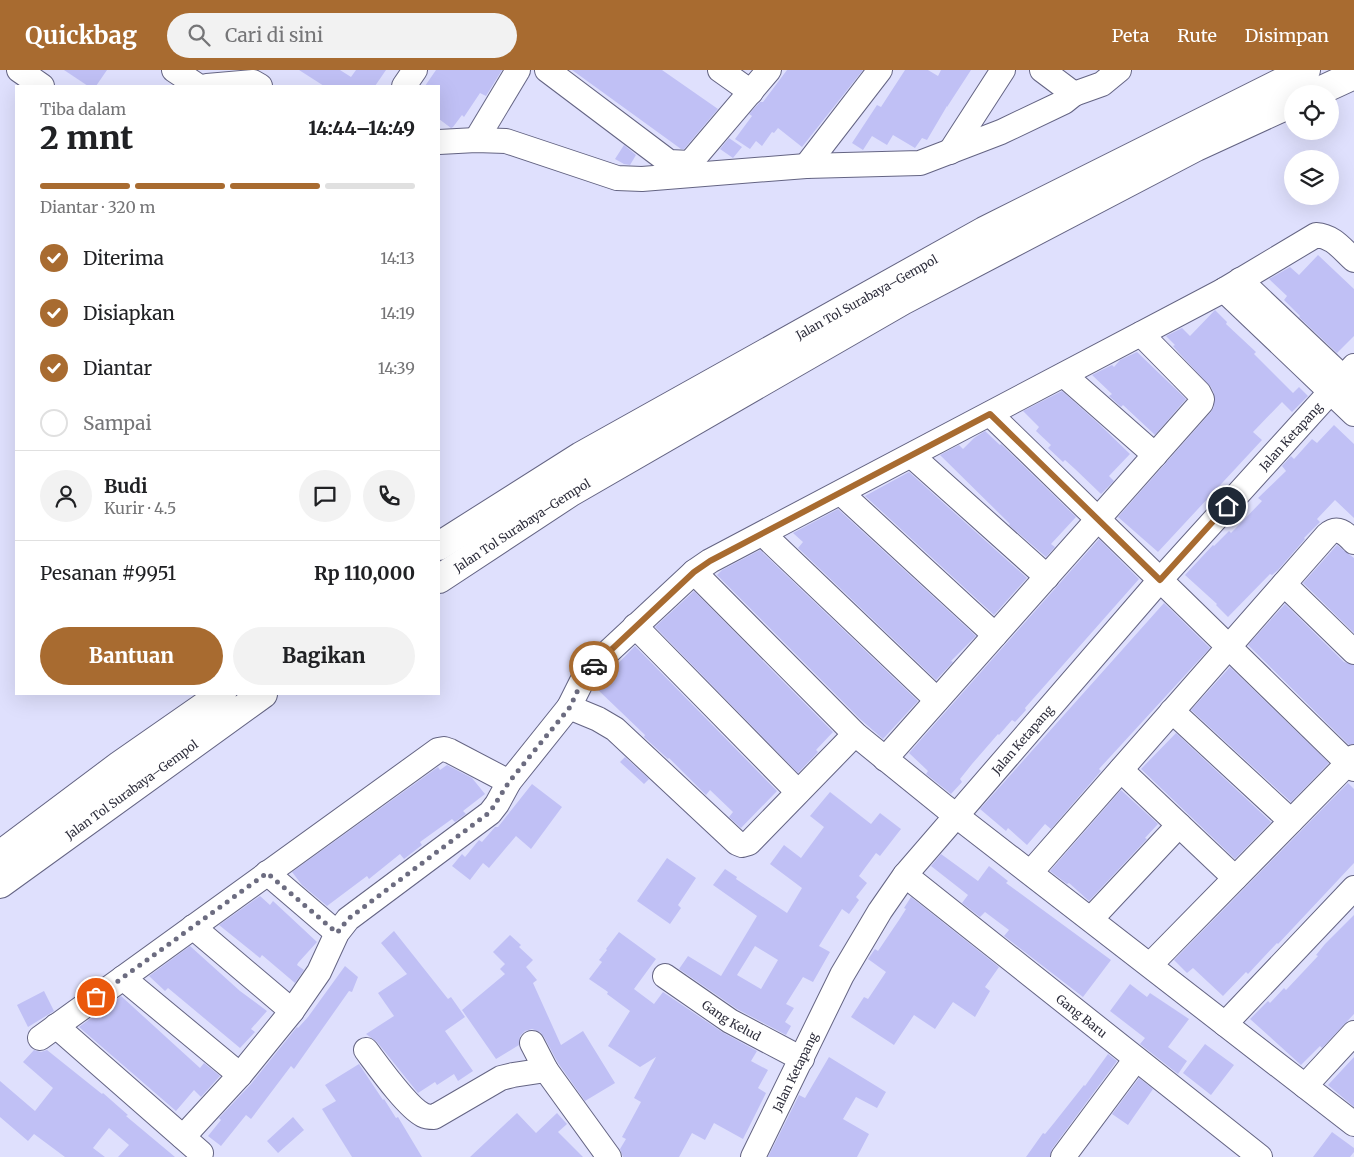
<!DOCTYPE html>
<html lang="id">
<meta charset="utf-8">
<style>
:root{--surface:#fff;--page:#f2f2f2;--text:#202124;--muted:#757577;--line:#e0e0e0;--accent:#a86b30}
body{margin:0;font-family:Merriweather,serif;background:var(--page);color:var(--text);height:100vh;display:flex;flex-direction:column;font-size:19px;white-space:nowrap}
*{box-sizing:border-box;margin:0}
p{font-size:16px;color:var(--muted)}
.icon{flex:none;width:28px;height:28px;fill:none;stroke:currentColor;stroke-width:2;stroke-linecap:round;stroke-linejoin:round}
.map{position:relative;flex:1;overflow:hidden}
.sheet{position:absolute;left:15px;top:15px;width:425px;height:610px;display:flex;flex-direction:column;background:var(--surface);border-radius:0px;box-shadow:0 5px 20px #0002}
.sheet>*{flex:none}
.fabs{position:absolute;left:1284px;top:15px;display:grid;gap:10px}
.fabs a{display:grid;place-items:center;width:55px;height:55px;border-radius:50%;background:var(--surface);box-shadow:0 5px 20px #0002;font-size:25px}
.pin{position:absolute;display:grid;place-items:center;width:42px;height:42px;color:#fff;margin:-21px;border:2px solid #fff;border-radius:50%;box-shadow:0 1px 5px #0007}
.courier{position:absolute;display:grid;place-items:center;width:50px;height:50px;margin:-25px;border:4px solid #a86b30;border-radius:50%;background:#fff;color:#222;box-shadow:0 1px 6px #0007}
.summary em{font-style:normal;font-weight:800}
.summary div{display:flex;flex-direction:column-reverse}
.summary{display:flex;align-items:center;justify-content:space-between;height:85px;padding:0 25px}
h1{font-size:32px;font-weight:800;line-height:38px}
.bar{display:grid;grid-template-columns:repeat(4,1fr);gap:8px 5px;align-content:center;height:60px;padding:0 25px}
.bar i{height:6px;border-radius:4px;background:var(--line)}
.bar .current{background:var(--accent)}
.bar p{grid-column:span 4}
.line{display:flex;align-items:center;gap:12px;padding:0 25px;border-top:1px solid var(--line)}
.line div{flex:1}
.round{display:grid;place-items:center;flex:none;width:52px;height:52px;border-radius:26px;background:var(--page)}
ol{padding:0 25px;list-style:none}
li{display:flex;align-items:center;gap:15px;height:55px}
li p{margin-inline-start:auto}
li .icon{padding:5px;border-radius:50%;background:var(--accent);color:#fff;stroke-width:4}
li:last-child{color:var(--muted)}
li i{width:28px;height:28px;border:2px solid var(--line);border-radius:50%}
.button{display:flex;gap:10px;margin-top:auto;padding:10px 25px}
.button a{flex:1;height:58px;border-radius:30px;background:var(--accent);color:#fff;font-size:20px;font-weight:800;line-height:58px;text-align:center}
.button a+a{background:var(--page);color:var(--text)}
header{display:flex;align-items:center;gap:30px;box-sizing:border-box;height:70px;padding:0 25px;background:var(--accent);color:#fff}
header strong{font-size:24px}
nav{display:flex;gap:28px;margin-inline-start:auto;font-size:18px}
.search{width:350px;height:45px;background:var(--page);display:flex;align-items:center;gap:12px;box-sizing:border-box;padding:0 18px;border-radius:28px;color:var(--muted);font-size:19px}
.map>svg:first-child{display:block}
</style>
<header>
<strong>Quickbag</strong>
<div class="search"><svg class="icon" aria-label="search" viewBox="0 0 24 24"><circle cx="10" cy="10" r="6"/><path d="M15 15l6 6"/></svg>Cari di sini</div>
<nav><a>Peta</a><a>Rute</a><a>Disimpan</a></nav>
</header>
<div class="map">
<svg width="1354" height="1087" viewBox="0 0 1354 1087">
<rect width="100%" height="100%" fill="#dfe0fd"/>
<path fill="#c0c0f5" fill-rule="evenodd" d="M64 0H107L96 16H88Z
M299 0H340L351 7 356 0H386L375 16H324Z
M436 0H502L486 26 480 23 464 47 462 45 453 57 451 58 439 49V16H425Z
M572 0H662L718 39 684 79H681Z
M787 0H863L802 77 778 58 774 63 772 62 762 76 756 71 750 79 735 69 752 46 749 44 760 32H763Z
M905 0H928L938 6 941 0H971L947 37V36L927 70 922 68 915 78 893 65 887 75 872 66 863 80 852 73 877 35 881 37Z
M729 68 742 77 733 88 720 79Z
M624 75 636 85 630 95 624 94 615 89Z
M1318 185 1354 219V266L1337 283 1299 247 1300 246 1284 230 1287 226 1269 209 1290 197 1299 205Z
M1215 240 1227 252 1226 254 1256 282 1254 284 1293 323 1299 317 1308 326 1292 342 1282 332 1253 362 1262 370 1158 482 1118 447 1211 342 1214 337V323L1211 317 1179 283 1173 276 1175 275 1166 266 1182 258 1190 266Z
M1137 282 1186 329 1155 365 1123 335 1121 337 1109 326 1112 324 1092 305 1112 295 1114 297 1120 290Z
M1062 321 1099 354 1130 384 1109 406 1114 411 1101 424 1075 399 1065 390 1063 392 1048 378 1051 375 1036 361 1039 357 1023 341Z
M1334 355 1354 374V448L1335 430 1317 449 1320 452 1304 468 1305 469 1278 500 1272 505 1270 504 1228 547 1216 535 1217 534 1185 505 1213 475 1214 476 1229 461 1231 463 1262 431 1258 428 1286 401 1282 396 1291 386 1294 389 1312 369 1317 373Z
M985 361 1000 375 1001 374 1076 447 1051 474 1055 477 1046 487 1009 455 1010 454 940 385 959 375 963 379 974 368Z
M909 402 1027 508 994 545 865 426Z
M838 439 976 566 951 591 953 592 936 610 798 478 803 472 793 463Z
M1099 469 1139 509 1025 638 1026 640 1015 652 1012 650 999 665 998 664 972 694 960 709 962 712 951 724 926 704 928 701 909 683Z
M1337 475 1354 488V563L1303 513Z
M760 480 918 631 883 669 860 649 717 505 722 500Z
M694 521 833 662 816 680 818 682 798 703 655 557Z
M1164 533 1210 578 1099 699 1101 701 1051 759 1045 754 1027 775 1008 758 1006 761 980 739Z
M1285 534 1344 592 1354 595V674L1349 675 1248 575Z
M635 576 777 721 741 758 729 747 733 742 710 720 706 725 669 688 668 689 644 667 645 665 595 617Z
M1230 597 1329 693 1291 732 1191 640Z
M1176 663 1271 752 1235 789 1141 699Z
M625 687 649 709 644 714 620 692Z
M447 695 472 708 485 724 463 741 466 744 455 752 452 749 420 772 422 775 404 789 400 784 369 809 367 806 327 836 302 815 292 802 438 697 440 700Z
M1348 713 1354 719V793L1278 874 1277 873 1248 904 1246 902 1223 926 1193 898 1187 903 1174 890Z
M532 714 562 737 531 779 516 766 489 798 483 793 470 810 452 796 462 784 465 787 479 770 482 772 495 757H498Z
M1121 720 1158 754 1145 768 1147 769 1089 831 1069 813 1067 814 1050 801Z
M830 722 871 754 880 743 901 759 880 786 876 783 859 806 867 813 856 827 859 830 849 844 842 839 819 876 830 882 813 912 803 907 786 934 794 938 785 952 791 956 786 965 737 939 679 899 688 886 721 906 757 846 713 815 725 799 737 807 736 809 787 843 802 818 770 794 784 775 801 788 824 757 810 746ZM755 876 778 890 761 919 737 905Z
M941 784 978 811 989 796 1008 811 1006 813 1111 890 1083 927 1004 866 1009 860 985 842 980 847 962 833 968 825 931 796Z
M667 788 696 808 678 835 681 838 670 854 637 831Z
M260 826 270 835 273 831 317 872 298 893 297 895 304 900 295 913 262 885 260 888 219 855Z
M911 827 999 897 985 917 990 921 975 947 953 932 935 959 914 945 894 975 851 947 864 927 868 929 886 902 868 889 875 879 878 881 899 850 906 839 904 838Z
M1354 845V944L1322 978 1320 976 1301 995 1250 949 1268 931 1270 933 1284 918 1286 920 1318 886 1316 885 1325 874Z
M394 861 448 929 451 927 465 947 445 961 473 1001 458 1011 454 1004 437 1015 435 1012 418 1023 377 972 366 964 394 946 378 923 407 904 381 873Z
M619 862 656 889 634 919 654 934 663 922 722 962 757 981 751 991 768 1000 758 1018 766 1023 743 1069 714 1053 705 1070 692 1063 679 1087H623L620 1079 626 1069 622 1067 641 1032 634 1028 656 987 640 997 608 976 630 941 607 924 608 922 589 909 602 892 599 890 607 880 606 879Z
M510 865 521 875 519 877 533 890 526 897 537 910 533 913 561 975 583 961 615 1013 585 1031 558 993 544 967 540 962 532 959 525 961 520 966 519 975 496 989 462 940 505 904 500 899 505 894 493 882Z
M190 876 240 921 267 941 251 959 255 962 240 978 168 918 165 921 149 906Z
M345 896 358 907 352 922 349 921 294 999 291 996 251 1049 246 1045 221 1076 208 1066 221 1050 219 1048 251 1014 297 957 298 958 308 947Z
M1130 914 1147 927 1150 923 1189 949 1168 977 1187 991 1178 1004 1140 974 1145 968 1110 941Z
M44 921 54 941 28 957 17 935Z
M121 926 200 998 204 993 220 1006 201 1027 194 1020 176 1041 79 957 98 943 101 945 111 934Z
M1205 974 1234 995 1211 1025 1183 1003Z
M34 980 41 982 47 980 102 1024 103 1023 128 1045 126 1046 175 1087H118L129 1075 109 1058 93 1078 105 1087H65L34 1064 28 1071 0 1047V1011L35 1041 53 1018 23 992Z
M1108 984 1117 991 1052 1079 1050 1087H1026L1043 1063 1045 1064 1054 1053 1084 1015 1085 1016Z
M829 987 886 1022 877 1038 856 1027 843 1049 869 1064 857 1087H768L799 1025 805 1028Z
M1354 987V1037L1328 1015Z
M359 994 383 1030 384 1029 396 1048 398 1047 422 1087H352L322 1039 336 1031 325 1015Z
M1139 1008 1153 1019 1128 1055 1112 1044Z
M517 1043 536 1063 557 1043 567 1054 558 1062 583 1087H470Z
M293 1047 304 1060 278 1083 267 1071Z
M1332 1062 1354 1078V1082L1350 1087H1313Z"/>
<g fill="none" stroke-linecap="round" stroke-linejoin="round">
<g stroke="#646483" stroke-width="26">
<g id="minor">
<path d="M19 0 42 16"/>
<path d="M174 0 198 16"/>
<path d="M547 0 669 92 690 93"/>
<path d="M720 0 751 22"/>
<path d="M1042 0 1074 24"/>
<path d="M207 16 253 12 260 16"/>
<path d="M404 16 415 0"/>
<path d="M476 70 518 0"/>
<path d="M439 72 476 70 506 71 617 108 642 109 806 96 920 93 1001 62 1064 32 1074 24 1102 14 1119 0"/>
<path d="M950 82 1003 0"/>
<path d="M806 96 880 0"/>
<path d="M686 105 690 93 769 0"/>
<path d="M1240 210 1354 318"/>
<path d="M1224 220 1354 344"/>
<path d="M1064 305 1155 385"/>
<path d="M990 344 1354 699"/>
<path d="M912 386 1047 507"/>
<path d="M841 423 995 565"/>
<path d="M763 464 937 630"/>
<path d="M694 502 855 664 945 737 1354 1054"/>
<path d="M1284 514 1354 582"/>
<path d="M635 556 798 722"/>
<path d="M1172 641 1291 751"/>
<path d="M855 664 749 773 742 775 737 773 615 659 598 649 569 637 583 609 592 597 694 502 710 491 1224 220 1316 165C1333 166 1342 179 1354 190"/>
<path d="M885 689 1201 333 1202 329 1199 323 1141 264"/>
<path d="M1121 700 1235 808"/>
<path d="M1031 802 1327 465C1338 455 1346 464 1354 472"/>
<path d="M267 803 337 863"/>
<path id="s1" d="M905 805 1260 1087"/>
<path d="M1091 849 1179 755"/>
<path d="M193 857 292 941"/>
<path d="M1150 895 1354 687"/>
<path id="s2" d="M665 906 730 951 802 989"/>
<path d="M123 908 240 1005"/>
<path d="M1225 954 1354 818"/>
<path d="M56 956 201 1083"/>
<path d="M40 968 438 680 444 679 450 681 509 712"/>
<path d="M532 973 546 1000 609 1087"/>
<path d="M366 980C378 996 407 1037 423 1045 427 1047 430 1047 434 1047L501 1008 513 1005 546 1000"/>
<path d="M1305 1016 1354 963"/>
<path d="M183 1067 240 1005 292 941 319 902 337 863 348 849 490 743 497 734 509 712 569 637"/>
<path id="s3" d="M753 1087 842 905 880 841 905 805 1160 510 1354 296"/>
<path d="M1063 1087 1136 989"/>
</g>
</g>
<g stroke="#646483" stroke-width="30">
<g id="highway">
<path d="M1313 24 1354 5"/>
<path id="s4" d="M439 476 581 386 984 161 1306 0"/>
<path id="s5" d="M439 509 571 422 902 231 1196 77 1292 33"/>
<path d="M0 785 120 695 222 624"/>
<path id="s6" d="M0 814 263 624"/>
</g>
</g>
<use href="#minor" stroke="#fff" stroke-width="24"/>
<use href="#highway" stroke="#fff" stroke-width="28"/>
</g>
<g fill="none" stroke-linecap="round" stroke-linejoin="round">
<path stroke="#6c6c80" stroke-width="5" stroke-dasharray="0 9" d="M96 927 267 803 337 863 348 849 490 742 509 712 570 637 583 609 594 596"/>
<path stroke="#a86b30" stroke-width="6" d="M594 596 694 502 710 491 990 344 1160 510 1227 436"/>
</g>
<g text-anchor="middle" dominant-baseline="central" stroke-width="5" stroke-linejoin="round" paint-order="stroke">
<g font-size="12" fill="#2e2e3c" stroke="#dfe0fd">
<text stroke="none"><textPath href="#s4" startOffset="495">Jalan Tol Surabaya–Gempol</textPath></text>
<text stroke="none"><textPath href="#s3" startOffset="905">Jalan Ketapang</textPath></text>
<text stroke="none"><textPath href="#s5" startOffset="99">Jalan Tol Surabaya–Gempol</textPath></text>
<text stroke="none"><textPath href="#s3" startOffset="500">Jalan Ketapang</textPath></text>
<text stroke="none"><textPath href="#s6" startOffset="162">Jalan Tol Surabaya–Gempol</textPath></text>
<text stroke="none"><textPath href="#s1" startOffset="226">Gang Baru</textPath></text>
<text stroke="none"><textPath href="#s2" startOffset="80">Gang Kelud</textPath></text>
<text stroke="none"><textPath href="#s3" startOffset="95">Jalan Ketapang</textPath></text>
</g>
</g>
</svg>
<div class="fabs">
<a><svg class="icon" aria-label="locate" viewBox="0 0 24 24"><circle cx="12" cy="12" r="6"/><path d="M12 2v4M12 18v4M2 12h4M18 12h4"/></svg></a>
<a><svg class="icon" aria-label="layers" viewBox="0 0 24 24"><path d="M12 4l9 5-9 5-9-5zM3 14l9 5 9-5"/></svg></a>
</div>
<div class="pin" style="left:96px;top:927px;background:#ea580c"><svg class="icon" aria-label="bag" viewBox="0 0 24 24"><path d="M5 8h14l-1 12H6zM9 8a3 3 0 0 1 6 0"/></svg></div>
<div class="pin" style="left:1227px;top:436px;background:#1f2937"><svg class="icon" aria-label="home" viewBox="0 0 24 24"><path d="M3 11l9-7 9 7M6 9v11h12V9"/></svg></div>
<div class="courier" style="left:594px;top:596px"><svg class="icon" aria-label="car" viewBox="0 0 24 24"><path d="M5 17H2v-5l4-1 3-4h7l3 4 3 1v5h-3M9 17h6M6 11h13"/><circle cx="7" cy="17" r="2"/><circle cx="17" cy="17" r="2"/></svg></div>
<section class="sheet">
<div class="summary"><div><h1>2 mnt</h1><p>Tiba dalam</p></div><em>14:44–14:49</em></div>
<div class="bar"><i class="current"></i><i class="current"></i><i class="current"></i><i></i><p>Diantar · 320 m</p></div>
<ol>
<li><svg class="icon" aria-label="check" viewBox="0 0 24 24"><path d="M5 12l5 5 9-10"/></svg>Diterima<p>14:13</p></li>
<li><svg class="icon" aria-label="check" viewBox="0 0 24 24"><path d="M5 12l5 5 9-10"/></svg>Disiapkan<p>14:19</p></li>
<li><svg class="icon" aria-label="check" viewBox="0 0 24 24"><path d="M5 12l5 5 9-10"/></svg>Diantar<p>14:39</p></li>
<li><i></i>Sampai</li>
</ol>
<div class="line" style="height:90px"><a class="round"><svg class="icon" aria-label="person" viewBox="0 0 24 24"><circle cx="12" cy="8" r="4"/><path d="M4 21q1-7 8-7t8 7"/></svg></a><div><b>Budi</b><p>Kurir · 4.5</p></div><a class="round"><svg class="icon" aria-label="chat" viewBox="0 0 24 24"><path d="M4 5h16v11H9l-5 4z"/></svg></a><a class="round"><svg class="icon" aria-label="phone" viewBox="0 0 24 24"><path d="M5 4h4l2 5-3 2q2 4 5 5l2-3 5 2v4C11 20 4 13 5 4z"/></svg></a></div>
<div class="line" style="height:65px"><div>Pesanan #9951</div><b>Rp 110,000</b></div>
<div class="button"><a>Bantuan</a><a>Bagikan</a></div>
</section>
</div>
